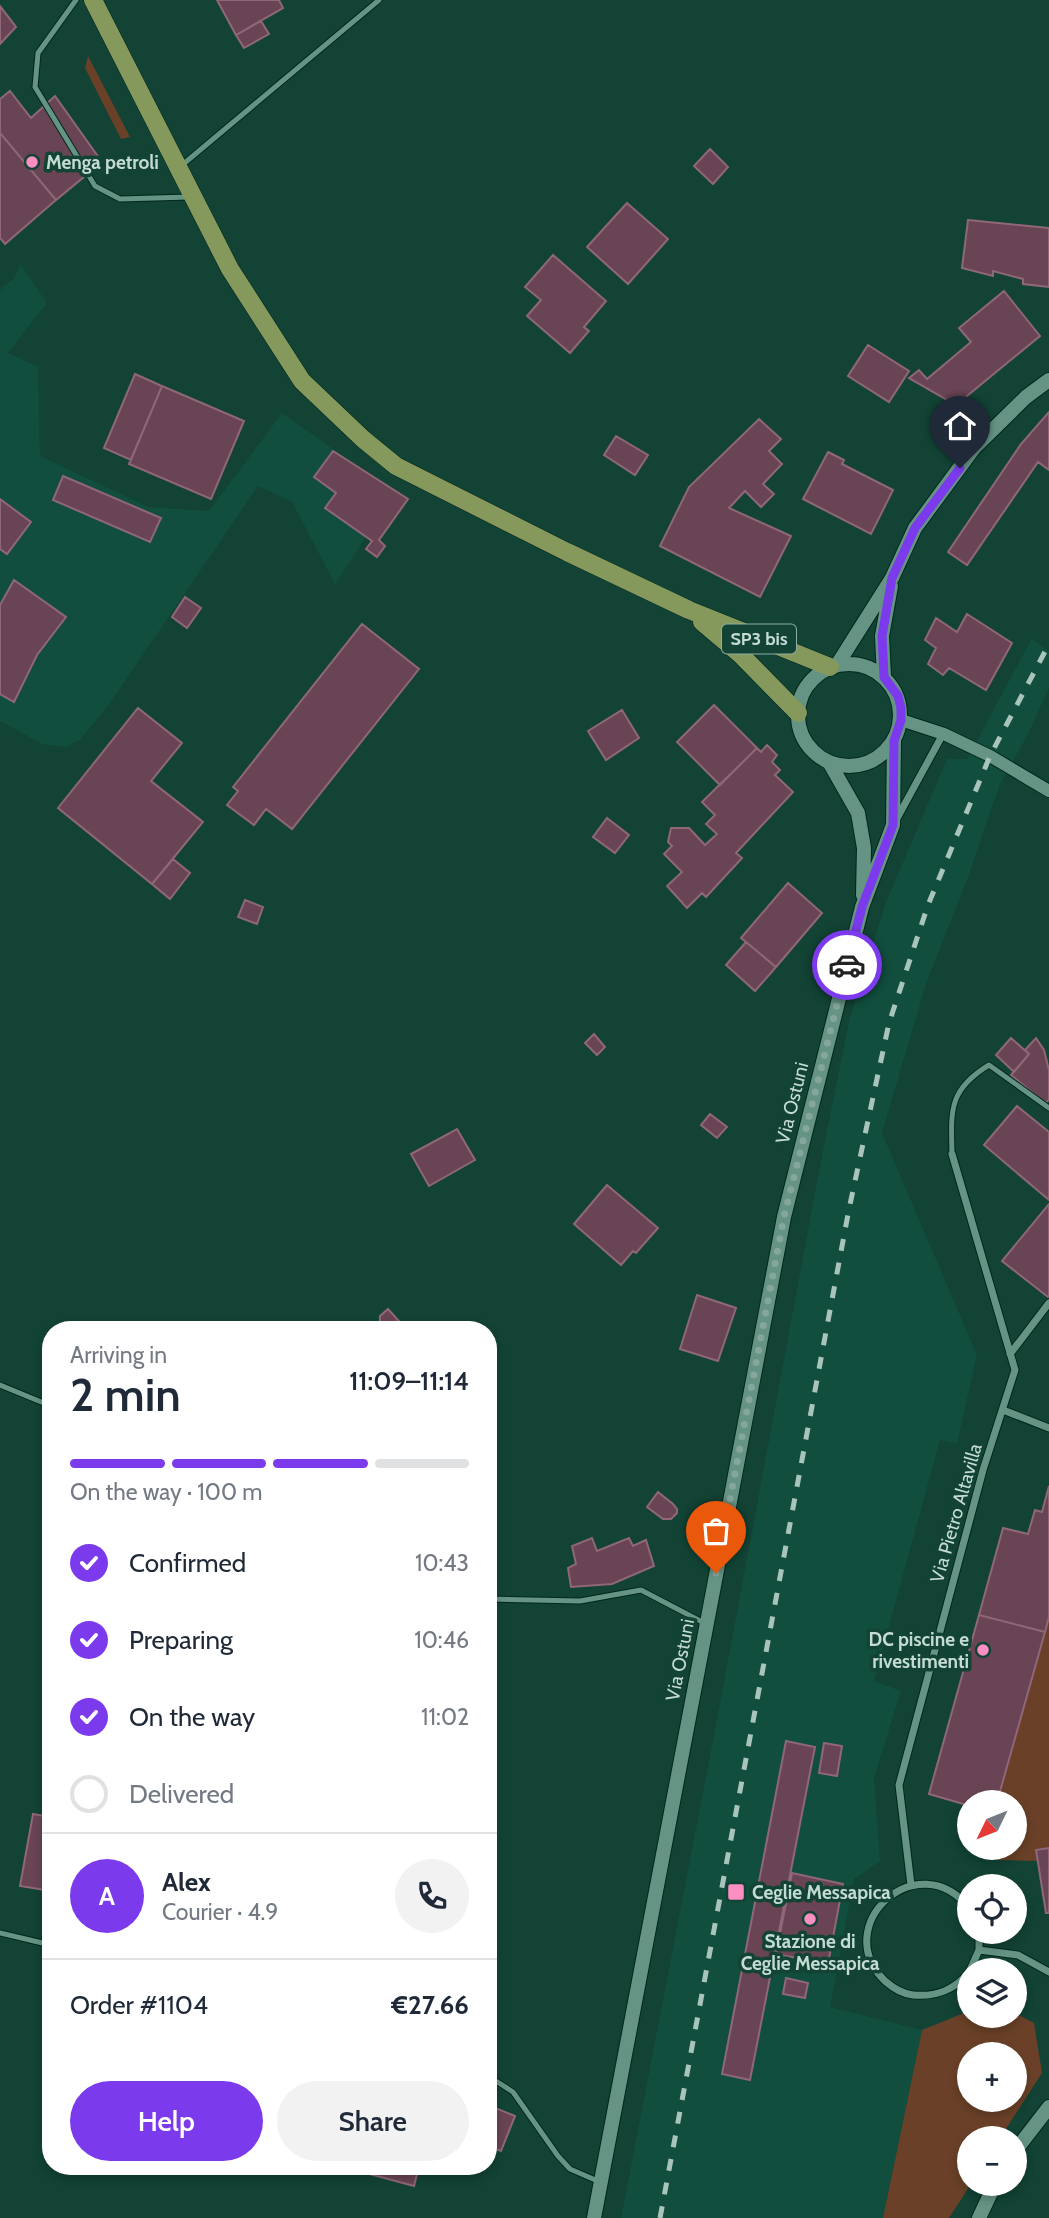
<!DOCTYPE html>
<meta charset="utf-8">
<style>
:root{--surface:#fff;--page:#f2f2f3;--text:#1f2937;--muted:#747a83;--line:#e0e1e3;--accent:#7c3aed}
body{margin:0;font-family:Cabin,sans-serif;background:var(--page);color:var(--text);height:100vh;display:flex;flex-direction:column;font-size:26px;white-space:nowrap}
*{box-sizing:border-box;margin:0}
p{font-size:23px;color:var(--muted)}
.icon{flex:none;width:38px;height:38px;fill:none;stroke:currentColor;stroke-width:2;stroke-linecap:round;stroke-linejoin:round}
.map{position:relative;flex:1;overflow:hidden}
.panel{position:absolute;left:42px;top:1321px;width:455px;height:854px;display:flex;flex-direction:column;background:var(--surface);border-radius:28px;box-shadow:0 4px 10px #0003}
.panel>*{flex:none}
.needle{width:46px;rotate:227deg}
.tools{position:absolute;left:957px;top:1790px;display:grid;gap:14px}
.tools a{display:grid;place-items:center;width:70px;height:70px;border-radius:50%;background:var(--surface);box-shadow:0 4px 10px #0003;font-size:35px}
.pin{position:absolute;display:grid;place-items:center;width:60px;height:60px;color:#fff;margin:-72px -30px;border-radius:50% 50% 50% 0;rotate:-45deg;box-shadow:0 0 7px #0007}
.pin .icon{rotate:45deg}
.courier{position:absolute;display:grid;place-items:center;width:70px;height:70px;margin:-35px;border:5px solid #7c3aed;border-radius:50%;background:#fff;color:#222;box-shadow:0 2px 9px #0007}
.summary em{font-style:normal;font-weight:600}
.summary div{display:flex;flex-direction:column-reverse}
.summary{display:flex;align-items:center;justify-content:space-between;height:119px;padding:0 28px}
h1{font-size:46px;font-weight:600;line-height:52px}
.bar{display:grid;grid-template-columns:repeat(4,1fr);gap:10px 7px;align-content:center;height:84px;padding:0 28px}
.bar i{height:9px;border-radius:5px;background:var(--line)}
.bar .on{background:var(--accent)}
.bar p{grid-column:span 4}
.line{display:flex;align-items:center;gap:18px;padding:0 28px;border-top:2px solid var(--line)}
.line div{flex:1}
.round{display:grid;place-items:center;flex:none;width:74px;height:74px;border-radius:37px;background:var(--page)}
ol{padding:0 28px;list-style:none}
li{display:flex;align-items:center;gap:21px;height:77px}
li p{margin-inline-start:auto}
li .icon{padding:7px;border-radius:50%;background:var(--accent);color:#fff;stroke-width:4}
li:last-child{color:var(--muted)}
li i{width:38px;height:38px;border:4px solid var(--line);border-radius:50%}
.action{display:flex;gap:14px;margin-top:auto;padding:14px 28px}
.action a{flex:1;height:80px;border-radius:42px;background:var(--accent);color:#fff;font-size:28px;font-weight:600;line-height:80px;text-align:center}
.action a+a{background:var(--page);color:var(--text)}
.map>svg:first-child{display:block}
</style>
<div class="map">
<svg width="1049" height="2218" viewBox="0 0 1049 2218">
<rect width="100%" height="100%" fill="#124335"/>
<path fill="#114e3e" d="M21 265 47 303 8 353 38 367 40 456 148 507 209 511 282 413 395 493 335 584 292 502 258 486 110 703 81 739 65 747 42 744 0 721V290L14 278Z
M1032 638 1049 652V688L1027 736 1000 784 968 877 926 984 882 1133 977 1355 957 1444 940 1440 874 1681 901 1691 874 1778 880 1861 854 1879 830 2007 922 2030 883 2218H621L715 1730 822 1155 850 1017 886 902 947 759H967Z"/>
<path fill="#6a4128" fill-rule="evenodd" d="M88 56 130 137 121 139 85 68Z
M1049 1617V1848L1036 1850 1037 1861 997 1860 996 1848H1015V1802H997Z
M969 2011 970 2016H1015V2013L1034 2023 1042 2073 1000 2138H970L971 2184 949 2218H883L922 2030ZM970 2054H1015V2100H970Z"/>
<path fill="#694454" stroke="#8f6778" stroke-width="2" d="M217 0H279L283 8 236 35Z
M0 6 16 27 0 44Z
M261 21 269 34 244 48 236 35Z
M10 91 31 118 55 96 102 162 56 200 0 133V99Z
M0 133 56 200 5 244 0 238Z
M710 149 728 167 713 184 694 166Z
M627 203 668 239 628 284 587 247Z
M968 220 1049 228V287L1023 284V279L993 271V276L962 268Z
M553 255 606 301 584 327 589 331 570 353 527 316 541 300 525 287Z
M1004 291 1040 336 956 405 909 378 919 370 927 379 971 342 959 328Z
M868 345 909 371 889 402 848 376Z
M135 374 162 386 131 460 104 448Z
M162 386 244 421 211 499 129 464Z
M1049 412V470L1038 462 967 565 948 552 1021 444Z
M759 419 781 439 769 451 782 464 763 484 774 494 761 507 745 491 729 508 791 536 760 597 660 546 689 487Z
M616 436 648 455 635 475 604 455Z
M333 451 408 499 379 540 385 546 377 557 366 549 372 541 325 508 336 493 314 477Z
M828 452 844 460 842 464 893 490 871 534 803 499Z
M63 476 161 518 150 542 53 500Z
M0 499 31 522 7 554 0 549Z
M14 580 66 617 37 655 14 702 0 694V605Z
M185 597 201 608 187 628 172 617Z
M967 614 1012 643 986 690 949 668 943 675 928 664 936 648 925 640 936 618 957 632Z
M362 624 419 669 292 829 266 809 254 825 227 805 238 791 233 787Z
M714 705 757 748 720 785 677 742Z
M138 708 182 743 151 781 203 822 152 884 58 808Z
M622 710 639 738 606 760 588 731Z
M767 745 777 755 772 762 780 770 775 775 793 792 736 853 742 858 706 897 702 893 687 908 667 886 682 872 664 854 672 846 668 842 671 828H689L705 845 717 834 706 824 715 815 702 802 757 748 761 752Z
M607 818 629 835 615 853 593 837Z
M173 859 190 873 170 899 152 884Z
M788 883 822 913 776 967 741 938Z
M245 900 263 907 257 924 238 917Z
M746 942 776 967 755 991 726 965Z
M594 1034 605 1047 597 1055 585 1043Z
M1011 1038 1029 1054 1014 1072 996 1055Z
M1036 1038 1044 1050 1049 1070V1100L1045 1103 1011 1075 1029 1054 1025 1050Z
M1017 1106 1049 1132V1200L984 1145Z
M710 1114 727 1127 717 1138 701 1125Z
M457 1129 475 1160 429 1186 411 1154Z
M607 1185 658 1228 636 1253 633 1251 621 1265 574 1224Z
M1049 1204V1296L1048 1297 1002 1261Z
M697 1295 736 1308 718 1361 680 1349Z
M388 1309 407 1330H380V1316Z
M1049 1486V1617L1045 1632 979 1615 1003 1528 1028 1534 1035 1510 1042 1512Z
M658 1492 673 1504 677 1509V1513L671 1519H663L647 1507Z
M592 1538 597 1551 629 1538 633 1546 646 1540 654 1566 612 1584 571 1587 568 1568 576 1564 572 1546Z
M979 1615 1045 1632 997 1802H970V1806L929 1794Z
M786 1741 815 1747 750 2080 722 2074Z
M824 1743 842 1746 837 1776 819 1773Z
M33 1814 51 1817V1891L20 1886Z
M1049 1848V1913H1046L1036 1850Z
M792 1873 843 1884 828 1964 776 1954Z
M786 1978 808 1983 805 1998 783 1994Z
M488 2105 515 2116 501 2151 488 2146Z
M352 2166H419L414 2186 351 2169Z"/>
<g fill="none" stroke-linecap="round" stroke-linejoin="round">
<g stroke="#02271e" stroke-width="7">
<path id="service" d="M76 0 38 53 35 87 95 186 120 199 189 197
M181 166 379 0
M952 1154C951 1111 948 1090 989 1065L1049 1108
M0 1385 51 1406
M488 1599 580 1601 641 1590 706 1624
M0 1933 51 1945
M488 2076 513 2092 558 2156 570 2169 600 2182"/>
</g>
<g stroke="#02271e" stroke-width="9">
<path id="minor" d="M895 822 943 734
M1010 1354 1049 1303
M1003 1410 1049 1428
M911 1885 899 1785 983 1470 1015 1370 952 1154
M970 1909C918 1842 828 1926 885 1981 893 1988 903 1994 913 1995 937 1997 955 1990 970 1971
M979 1950 1018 1955 1049 1972
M970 1970 979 1950V1932"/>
</g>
<g stroke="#02271e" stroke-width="14">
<path id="tertiary" d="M901 720 944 734 990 756 1049 791"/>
</g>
<g stroke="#02271e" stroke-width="16">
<path id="secondary" d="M798 715a51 51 0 1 1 102 0a51 51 0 1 1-102 0Z
M837 665 892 578 915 528 974 448 1026 397 1049 380
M884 677 882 636 891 586
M829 762 858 813 864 848 863 895
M1015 2151 1049 2107
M594 2218 784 1217 862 907 893 825 894 741
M979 2218 995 2184"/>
</g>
<g stroke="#02271e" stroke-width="19">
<path id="primary" d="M93 0 230 269 302 381 363 439 396 466 567 552 689 610 830 667
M702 622 741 655 798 713"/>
</g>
<use href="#service" stroke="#659484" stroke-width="5"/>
<use href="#minor" stroke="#659484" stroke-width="7"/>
<use href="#tertiary" stroke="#659484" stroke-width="12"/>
<use href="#secondary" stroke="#659484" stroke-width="14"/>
<use href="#primary" stroke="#85995d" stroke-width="18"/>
<path stroke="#a8c4bb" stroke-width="5" stroke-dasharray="12 12" stroke-linecap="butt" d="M660 2218 849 1209 889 1023 928 905 990 756 1049 644"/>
</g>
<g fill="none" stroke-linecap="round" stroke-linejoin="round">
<path stroke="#85a69c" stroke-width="7" stroke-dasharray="0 12.6" d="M716 1573 784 1217 847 965"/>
<path stroke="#7c3aed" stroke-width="9" d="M847 965 862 907 893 825 894 741 901 720V708L898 696 884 677 882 636 892 578 915 528 960 468"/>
</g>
<g fill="#fc8fc2" stroke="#124335" stroke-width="2.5">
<circle cx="32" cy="162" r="7"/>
<circle cx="983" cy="1650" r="7"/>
<rect x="727" y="1883" width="18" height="18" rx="3.5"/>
<circle cx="810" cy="1919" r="7"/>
</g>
<g text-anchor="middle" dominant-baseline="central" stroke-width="7" stroke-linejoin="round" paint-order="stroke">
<rect fill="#124335" stroke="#8eada4" stroke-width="2" x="722" y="624.5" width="74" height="29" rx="5"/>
<g font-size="18" font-weight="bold" fill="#c3dbd3">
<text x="759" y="639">SP3 bis</text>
</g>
<g font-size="19" font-weight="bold" fill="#c3dbd3" stroke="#124335" text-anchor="start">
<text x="46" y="162">Menga petroli</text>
<text x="969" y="1639" text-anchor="end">DC piscine e<tspan x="969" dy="22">rivestimenti</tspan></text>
<text x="752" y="1892">Ceglie Messapica</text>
<text x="810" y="1941" text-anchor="middle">Stazione di<tspan x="810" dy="22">Ceglie Messapica</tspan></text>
</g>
<g font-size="19" fill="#c3dbd3" stroke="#124335">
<text transform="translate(792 1103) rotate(-76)">Via Ostuni</text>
<text transform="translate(956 1513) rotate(-74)">Via Pietro Altavilla</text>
<text transform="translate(680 1660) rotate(-79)">Via Ostuni</text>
</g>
</g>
</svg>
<div class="tools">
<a><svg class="needle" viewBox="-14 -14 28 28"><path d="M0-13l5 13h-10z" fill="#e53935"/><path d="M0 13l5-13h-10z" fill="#747a83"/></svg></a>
<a><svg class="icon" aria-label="locate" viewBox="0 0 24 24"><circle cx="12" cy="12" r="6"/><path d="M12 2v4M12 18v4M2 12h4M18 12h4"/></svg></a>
<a><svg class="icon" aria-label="layers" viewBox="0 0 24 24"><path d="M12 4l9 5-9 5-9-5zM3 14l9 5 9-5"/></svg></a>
<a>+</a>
<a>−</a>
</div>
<div class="pin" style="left:716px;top:1573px;background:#ea580c"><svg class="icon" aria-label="bag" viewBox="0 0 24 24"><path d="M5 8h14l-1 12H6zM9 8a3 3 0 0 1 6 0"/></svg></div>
<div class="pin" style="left:960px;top:468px;background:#1f2937"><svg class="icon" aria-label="home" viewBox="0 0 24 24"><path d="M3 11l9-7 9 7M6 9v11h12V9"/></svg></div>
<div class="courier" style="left:847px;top:965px"><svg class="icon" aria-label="car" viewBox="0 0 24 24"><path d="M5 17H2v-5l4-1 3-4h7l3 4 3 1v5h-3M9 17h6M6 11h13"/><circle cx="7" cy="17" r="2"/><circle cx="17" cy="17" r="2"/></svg></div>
<section class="panel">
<div class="summary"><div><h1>2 min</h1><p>Arriving in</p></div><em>11:09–11:14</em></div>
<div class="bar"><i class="on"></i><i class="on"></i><i class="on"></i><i></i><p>On the way · 100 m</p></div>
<ol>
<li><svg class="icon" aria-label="check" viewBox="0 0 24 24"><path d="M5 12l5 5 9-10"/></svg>Confirmed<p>10:43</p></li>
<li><svg class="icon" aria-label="check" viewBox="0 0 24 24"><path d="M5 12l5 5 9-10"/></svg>Preparing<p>10:46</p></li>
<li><svg class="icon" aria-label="check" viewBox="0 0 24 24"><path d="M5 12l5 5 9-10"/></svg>On the way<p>11:02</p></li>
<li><i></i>Delivered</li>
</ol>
<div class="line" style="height:126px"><b class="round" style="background:var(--accent);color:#fff">A</b><div><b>Alex</b><p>Courier · 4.9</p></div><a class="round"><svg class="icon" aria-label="phone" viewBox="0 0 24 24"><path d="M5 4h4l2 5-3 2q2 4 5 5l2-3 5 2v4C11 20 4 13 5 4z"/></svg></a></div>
<div class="line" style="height:91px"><div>Order #1104</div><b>€27.66</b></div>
<div class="action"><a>Help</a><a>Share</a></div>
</section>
</div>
